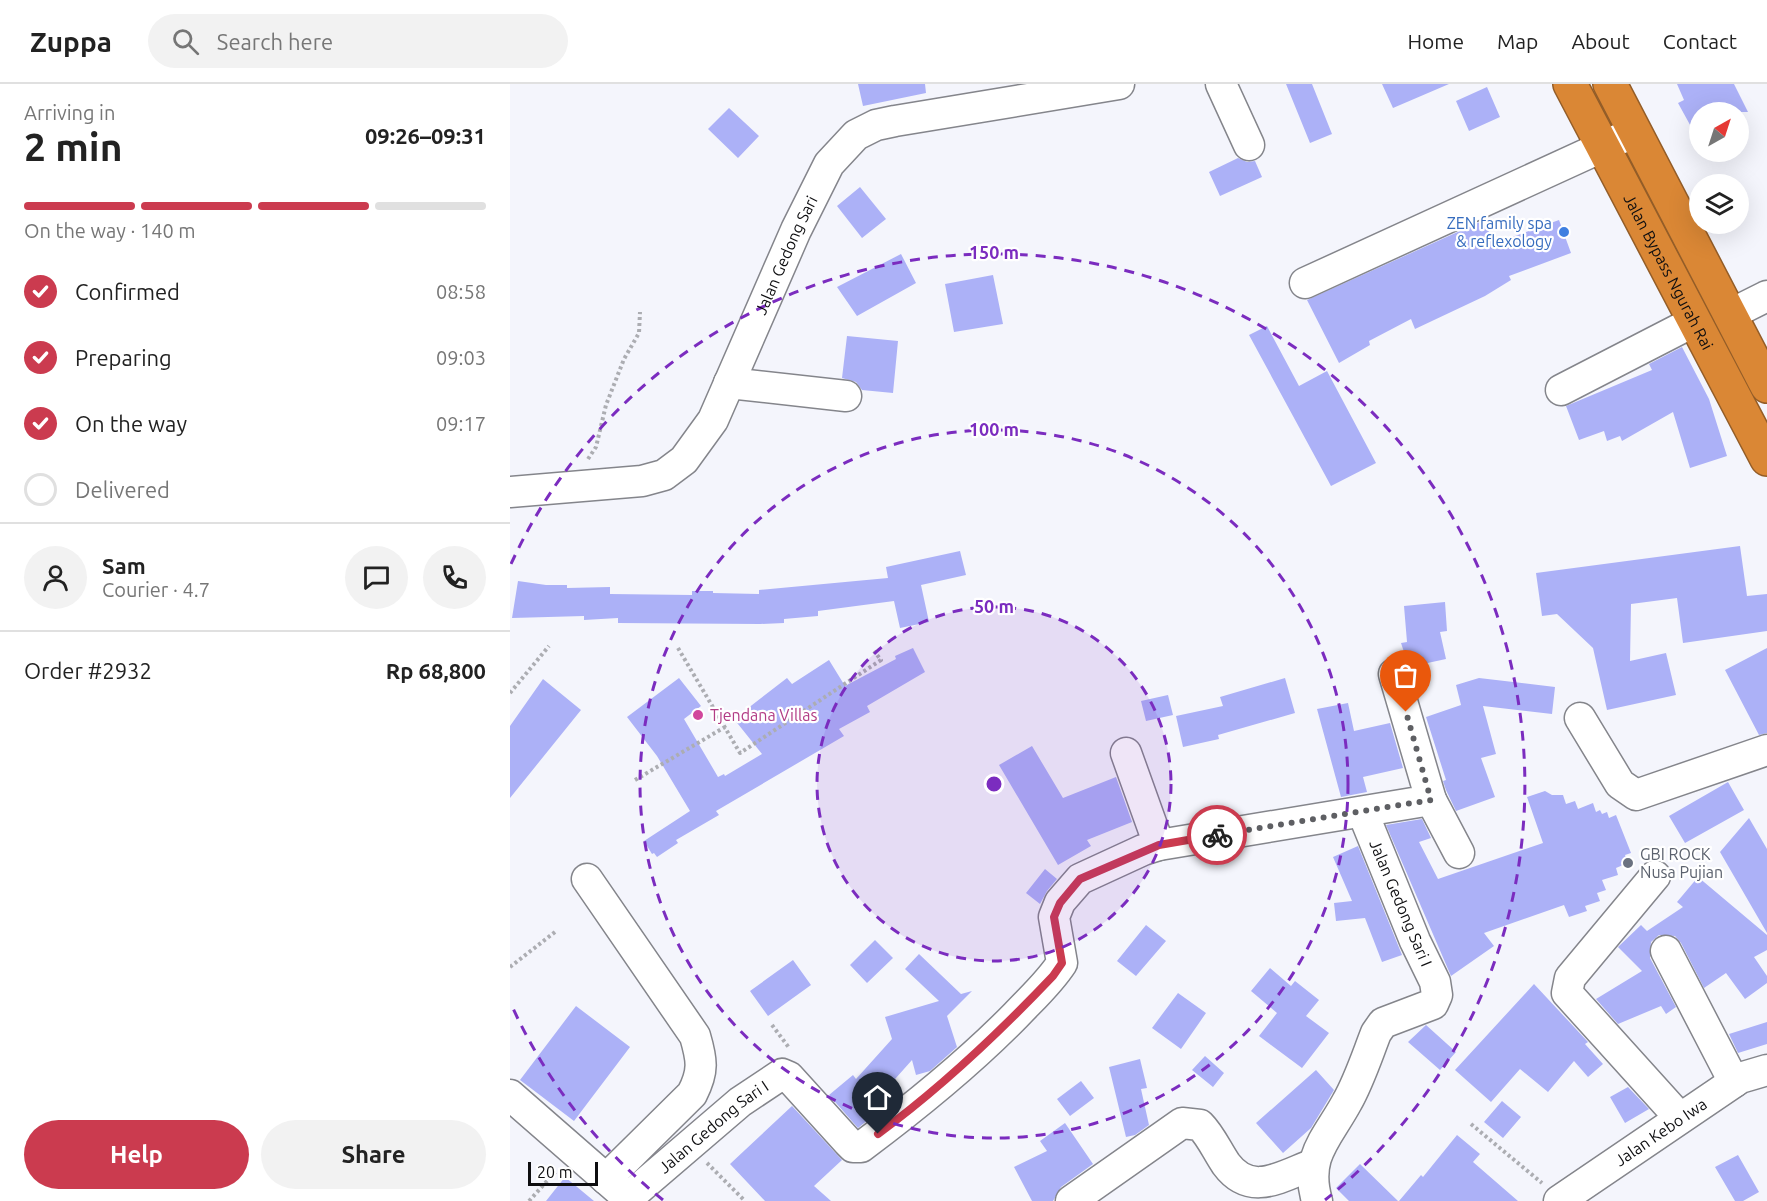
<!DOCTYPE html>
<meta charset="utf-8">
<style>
:root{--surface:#fff;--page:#f2f2f2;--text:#222;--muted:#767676;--line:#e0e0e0;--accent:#cb3b4f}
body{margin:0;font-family:Ubuntu,sans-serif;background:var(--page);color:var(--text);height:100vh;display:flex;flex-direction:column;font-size:22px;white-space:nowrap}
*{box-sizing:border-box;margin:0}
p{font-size:20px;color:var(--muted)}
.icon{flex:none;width:33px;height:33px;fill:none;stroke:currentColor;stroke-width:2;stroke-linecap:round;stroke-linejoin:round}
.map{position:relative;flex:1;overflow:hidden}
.details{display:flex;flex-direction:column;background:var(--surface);width:510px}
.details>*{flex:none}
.needle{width:39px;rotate:39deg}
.buttons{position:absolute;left:1179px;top:18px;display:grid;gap:12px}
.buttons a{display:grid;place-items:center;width:60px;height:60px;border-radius:50%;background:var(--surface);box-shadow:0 6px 24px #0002;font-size:30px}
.scale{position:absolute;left:18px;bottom:15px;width:70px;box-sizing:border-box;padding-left:6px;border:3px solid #0e0e10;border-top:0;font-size:16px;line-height:21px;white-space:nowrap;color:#0e0e10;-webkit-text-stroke:4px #fff;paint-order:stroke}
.pin{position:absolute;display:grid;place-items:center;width:51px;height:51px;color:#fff;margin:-62px -26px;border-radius:50% 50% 50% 0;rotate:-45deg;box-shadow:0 0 6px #0007}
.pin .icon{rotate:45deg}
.courier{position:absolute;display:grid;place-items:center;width:60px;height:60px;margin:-30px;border:4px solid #cb3b4f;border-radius:50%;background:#fff;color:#222;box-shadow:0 2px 8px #0007}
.headline em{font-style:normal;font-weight:700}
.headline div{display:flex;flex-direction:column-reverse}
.headline{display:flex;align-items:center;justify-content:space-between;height:102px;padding:0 24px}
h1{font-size:39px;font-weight:700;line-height:45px}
.bar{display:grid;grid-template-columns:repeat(4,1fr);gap:9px 6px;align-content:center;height:72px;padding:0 24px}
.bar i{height:8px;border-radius:4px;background:var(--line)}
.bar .selected{background:var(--accent)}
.bar p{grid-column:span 4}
.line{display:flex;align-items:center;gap:15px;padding:0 24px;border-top:2px solid var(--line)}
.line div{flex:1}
.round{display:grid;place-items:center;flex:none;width:63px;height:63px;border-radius:32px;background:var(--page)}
ol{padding:0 24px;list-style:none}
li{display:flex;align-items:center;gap:18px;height:66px}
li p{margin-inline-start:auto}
li .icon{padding:6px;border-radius:50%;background:var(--accent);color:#fff;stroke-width:4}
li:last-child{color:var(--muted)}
li i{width:33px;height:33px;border:3px solid var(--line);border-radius:50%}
.action{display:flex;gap:12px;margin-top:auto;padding:12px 24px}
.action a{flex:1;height:69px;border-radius:36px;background:var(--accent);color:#fff;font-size:24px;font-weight:700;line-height:69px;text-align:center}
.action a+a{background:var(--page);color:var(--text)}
header{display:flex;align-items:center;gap:36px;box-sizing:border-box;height:84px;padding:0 30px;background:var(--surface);border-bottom:2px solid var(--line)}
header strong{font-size:28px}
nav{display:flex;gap:33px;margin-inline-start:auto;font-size:21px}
.search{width:420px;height:54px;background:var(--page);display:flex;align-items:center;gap:15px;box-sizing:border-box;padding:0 21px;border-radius:33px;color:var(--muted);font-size:22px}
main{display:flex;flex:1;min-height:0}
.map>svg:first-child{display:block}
</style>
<header>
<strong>Zuppa</strong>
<div class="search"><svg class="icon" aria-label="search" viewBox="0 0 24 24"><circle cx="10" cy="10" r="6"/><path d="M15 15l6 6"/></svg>Search here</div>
<nav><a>Home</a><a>Map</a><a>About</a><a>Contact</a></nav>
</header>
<main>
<section class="details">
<div class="headline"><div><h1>2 min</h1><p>Arriving in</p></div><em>09:26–09:31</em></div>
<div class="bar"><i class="selected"></i><i class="selected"></i><i class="selected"></i><i></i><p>On the way · 140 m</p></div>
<ol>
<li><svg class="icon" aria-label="check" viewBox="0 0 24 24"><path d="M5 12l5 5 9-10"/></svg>Confirmed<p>08:58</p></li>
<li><svg class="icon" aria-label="check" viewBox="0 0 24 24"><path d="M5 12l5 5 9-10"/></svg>Preparing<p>09:03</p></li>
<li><svg class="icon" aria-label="check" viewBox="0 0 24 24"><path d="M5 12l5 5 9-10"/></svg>On the way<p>09:17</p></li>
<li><i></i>Delivered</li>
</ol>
<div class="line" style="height:108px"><a class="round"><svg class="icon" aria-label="person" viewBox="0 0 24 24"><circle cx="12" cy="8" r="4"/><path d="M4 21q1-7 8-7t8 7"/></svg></a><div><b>Sam</b><p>Courier · 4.7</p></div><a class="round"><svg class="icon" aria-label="chat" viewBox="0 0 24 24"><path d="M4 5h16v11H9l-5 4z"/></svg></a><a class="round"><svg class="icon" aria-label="phone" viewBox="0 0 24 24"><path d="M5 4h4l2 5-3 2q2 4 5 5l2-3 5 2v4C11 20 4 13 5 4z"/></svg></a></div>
<div class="line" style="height:78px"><div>Order #2932</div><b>Rp 68,800</b></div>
<div class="action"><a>Help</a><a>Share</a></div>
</section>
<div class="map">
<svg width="1257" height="1117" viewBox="0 0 1257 1117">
<rect width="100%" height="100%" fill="#f4f5fc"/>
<path fill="#acb1f7" d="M348 0H415L416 9 353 22Z
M776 0H802L822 50 800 59Z
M872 0H939L883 24Z
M1167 0H1224L1238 28H1190V59L1168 19 1174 16Z
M977 3 990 33 959 47 946 17Z
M219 24 249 52 228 74 198 45Z
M728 74 737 78 745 77 752 93 710 112 699 88Z
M350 103 376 135 352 154 327 122Z
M1049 136 1061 169 999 192 1001 196 975 212 905 245 901 235 859 257 860 261 829 279 797 216 972 137 986 159Z
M391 170 406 199 347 232 327 203Z
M483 191 493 240 444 248 435 200Z
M757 242 789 302 817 287 866 379 821 402 739 251Z
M337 252 388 257 383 309 352 306 346 298 332 294Z
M1172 263 1199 315 1217 372 1180 384 1163 328 1112 357 1110 352 1097 357 1094 347 1069 356 1056 322 1142 286 1139 280Z
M1230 462 1237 512 1257 510V547L1173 559 1167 514 1121 520 1120 577 1156 569 1166 611 1097 626 1083 564 1047 530 1032 532 1026 489Z
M450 467 456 491 411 501 419 538 390 544 384 517 308 527V532L274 535V539L250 540 108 539V534L74 536V532L2 534 8 497 36 501H57V504L100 503V510L182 511V507H203V509L249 510V506L378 494 376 483Z
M935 518 937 547 930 548 936 575 899 583 891 559 897 558 894 522Z
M403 564 415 588 357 622 360 628 329 645 334 652 206 727 209 731 166 756 168 759 147 773 144 769 142 770 134 757 180 727 147 672 117 633 169 594 191 622 174 635 208 693 214 690 215 692 252 670 224 635 277 594 282 600 319 576 335 602 386 575 385 572Z
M1257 564V649L1249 651 1215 586Z
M775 594 785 629 708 651 709 655 673 663 666 632 713 622 710 613Z
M969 594 1045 603 1042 630 973 622 986 670 971 674 985 713 946 727 936 706 933 697 936 696 916 633 951 621 946 601Z
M33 595 71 626 0 714V642Z
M658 611 663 631 636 637 631 617Z
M838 619 844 647 880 639 893 684 853 693 857 708 831 713 807 625Z
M522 662 553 714 606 693 622 738 577 756 581 762 548 781 489 681Z
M1218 698 1234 726 1175 759 1159 732Z
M1035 707 1042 711H1053L1056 720 1065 717 1068 725 1083 719 1086 728 1090 726 1092 730 1097 728 1099 734 1106 731 1121 769 1115 771 1118 779 1106 784 1108 791 1092 796 1096 806 1087 809 1090 817 1075 822 1077 827 1059 833 1054 821 974 849 984 862 941 892 876 741 912 735 921 754 909 758 928 795 1033 759 1017 713Z
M1239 734 1257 765V849L1210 768Z
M848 762 892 871 872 878 855 834 826 837 824 819 842 817 823 773Z
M535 785 547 795 537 807 530 820 516 809Z
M1188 793 1257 851V866L1244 873 1257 892V899L1235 915 1216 889 1194 904 1171 859 1165 852 1149 851 1141 858 1140 874 1166 923 1156 930 1151 922 1108 940 1086 915 1132 887 1108 863 1131 841 1137 847 1173 823 1167 818Z
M636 841 656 857 626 892 607 877Z
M365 856 383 874 357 899 340 881Z
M409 870 451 910 462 907 437 932 447 963 420 987 406 991 402 976 369 1013 376 1021 348 1044 319 1011 343 991 346 995 382 955 375 933 429 917 395 885Z
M283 876 301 901 258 932 240 907Z
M760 884 781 902 785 897 809 916 796 932 819 949 792 984 749 952 767 929 741 907Z
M1024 900 1078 958 1075 960 1093 980 1078 993 1064 977 1038 1008 1010 985 981 1018 945 986Z
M668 909 696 929 671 965 642 944Z
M66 922 120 963 64 1037 10 996Z
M1257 938V960L1228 969 1219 950Z
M916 941 946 968 930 986 898 958Z
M695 972 714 989 703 1003 682 986Z
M630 975 637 1004 631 1005 639 1041 625 1051 616 1053 599 983Z
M806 986 824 1006 801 1044 773 1069 746 1039Z
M571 997 584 1014 560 1032 547 1015Z
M1118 1003 1139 1025 1115 1039 1100 1013Z
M992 1017 1011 1033 993 1054 974 1038Z
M282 1022 332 1076 304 1102 321 1117H255L220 1080Z
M555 1039 583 1080 551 1103 543 1117H522L504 1083 537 1067 530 1057Z
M947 1051 970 1070 963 1078 1008 1117H889L911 1091 913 1093Z
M1228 1071 1249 1108 1233 1117H1225L1205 1083Z
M850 1080 888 1117H839L826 1104Z
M55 1093 84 1117H36Z"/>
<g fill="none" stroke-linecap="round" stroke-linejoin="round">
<g stroke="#84858b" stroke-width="33">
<g id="minor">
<path d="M711 0 739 61"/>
<path d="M795 199 1116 52"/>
<path d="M1219 231 1257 212"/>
<path d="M219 299 336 312"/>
<path d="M1051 306 1185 237"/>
<path id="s1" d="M0 408 132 397 154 391 174 376 203 336 286 146 319 80 346 51 366 41 385 37 609 0"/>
<path d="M1070 634 1110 700 1126 711 1257 666"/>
<path d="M616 669 649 761"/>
<path d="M921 716 949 769"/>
<path d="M1145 792 1060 894 1057 909 1170 1034"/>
<path d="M77 795 185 952C192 976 194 987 182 1010L96 1095"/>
<path d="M1156 867 1224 998"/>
<path id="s2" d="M0 1011 118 1114 230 1018 272 990 279 993 338 1058 343 1063H351C406 1022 458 980 506 931 522 914 539 899 552 879L544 833 550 818 570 795 633 766 649 761 921 716 884 590"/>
<path d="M561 1117 672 1039 690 1041C701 1052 707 1067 716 1080 741 1114 772 1092 804 1080"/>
<path d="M807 1117C794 1072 817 1055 837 1018 849 997 857 972 866 949L873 939 923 920 927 911 925 898 905 857 853 729"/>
<path id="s3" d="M1049 1117 1230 994 1257 986"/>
</g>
</g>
<g stroke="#935d28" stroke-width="36">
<g id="highway">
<path id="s4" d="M1060 0 1257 375"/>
<path d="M1100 0 1257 302"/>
</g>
</g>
<path stroke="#acadb2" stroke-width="4" stroke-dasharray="3 3" stroke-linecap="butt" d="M78 375 86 363 96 321 114 275 129 249 130 228
M168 564 230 669 371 576 364 567
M0 609 39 562
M125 696 215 643
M0 883 45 848
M262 941 280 965
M961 1040 1032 1099
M197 1079 235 1117
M19 1117 47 1086"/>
<use href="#minor" stroke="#fff" stroke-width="30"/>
<use href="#highway" stroke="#da8735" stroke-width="33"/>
</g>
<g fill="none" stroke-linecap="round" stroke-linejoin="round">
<path stroke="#5e5f63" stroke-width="6" stroke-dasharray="0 10.8" d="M707 751 921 716 896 628"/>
<path stroke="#cb3b4f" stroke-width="8" d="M368 1050C432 1003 488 950 543 892L552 879 544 833 550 819 570 795 649 761 707 751"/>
</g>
<circle cx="484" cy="700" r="177" fill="#7b2cbf" fill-opacity=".12"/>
<g fill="none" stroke="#7b2cbf" stroke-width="3" stroke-dasharray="10 8">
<circle cx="484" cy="700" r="177"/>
<circle cx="484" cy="700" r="354"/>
<path d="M153 1116A531 531 0 0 1 1 920M1 480A531 531 0 1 1 815 1116"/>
</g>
<circle fill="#3f7fe0" stroke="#fff" stroke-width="2" cx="1054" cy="148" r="6"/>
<circle fill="#d1479c" stroke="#fff" stroke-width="2" cx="188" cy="631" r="6"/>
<circle fill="#6b7280" stroke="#fff" stroke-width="2" cx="1118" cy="779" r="6"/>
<g text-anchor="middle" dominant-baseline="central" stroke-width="4.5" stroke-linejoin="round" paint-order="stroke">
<g font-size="16" fill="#366cbe" stroke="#fff" text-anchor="end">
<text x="1042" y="139">ZEN family spa<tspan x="1042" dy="18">&amp; reflexology</tspan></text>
</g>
<g font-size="16" fill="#0e0e10" stroke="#fff">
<text stroke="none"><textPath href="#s1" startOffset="410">Jalan Gedong Sari</textPath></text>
<text stroke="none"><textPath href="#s4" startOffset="212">Jalan Bypass Ngurah Rai</textPath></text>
<text transform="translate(891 819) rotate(67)">Jalan Gedong Sari I</text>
<text stroke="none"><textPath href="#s2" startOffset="268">Jalan Gedong Sari I</textPath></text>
<text stroke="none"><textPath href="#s3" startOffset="123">Jalan Kebo Iwa</textPath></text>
</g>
<g font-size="16" fill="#b23c85" stroke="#fff" text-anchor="start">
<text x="200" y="631">Tjendana Villas</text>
</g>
<g font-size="16" fill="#5b616d" stroke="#fff" text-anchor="start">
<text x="1130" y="770">GBI ROCK<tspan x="1130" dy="18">Nusa Pujian</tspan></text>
</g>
</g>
<circle cx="484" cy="700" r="9" fill="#7b2cbf" stroke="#fff" stroke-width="3"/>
<g font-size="18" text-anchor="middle" font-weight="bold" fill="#7b2cbf" stroke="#fff" stroke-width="4.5" stroke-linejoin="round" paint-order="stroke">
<text x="484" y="175">150 m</text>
<text x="484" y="352">100 m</text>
<text x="484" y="529">50 m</text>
</g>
</svg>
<div class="buttons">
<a><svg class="needle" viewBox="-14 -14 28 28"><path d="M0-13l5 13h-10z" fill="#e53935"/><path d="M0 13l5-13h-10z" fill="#767676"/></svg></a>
<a><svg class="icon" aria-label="layers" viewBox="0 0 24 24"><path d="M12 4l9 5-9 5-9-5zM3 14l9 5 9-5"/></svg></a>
</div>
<div class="scale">20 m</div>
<div class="pin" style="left:896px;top:628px;background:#ea580c"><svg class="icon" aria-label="bag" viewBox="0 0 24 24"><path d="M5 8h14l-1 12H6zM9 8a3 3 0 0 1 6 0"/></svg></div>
<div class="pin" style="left:368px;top:1050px;background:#1f2937"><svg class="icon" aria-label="home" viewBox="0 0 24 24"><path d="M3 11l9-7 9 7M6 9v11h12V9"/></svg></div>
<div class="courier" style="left:707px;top:751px"><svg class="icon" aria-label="bike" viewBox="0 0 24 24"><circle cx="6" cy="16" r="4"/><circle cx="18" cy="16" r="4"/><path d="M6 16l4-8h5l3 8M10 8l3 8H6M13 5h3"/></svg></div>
</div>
</main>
